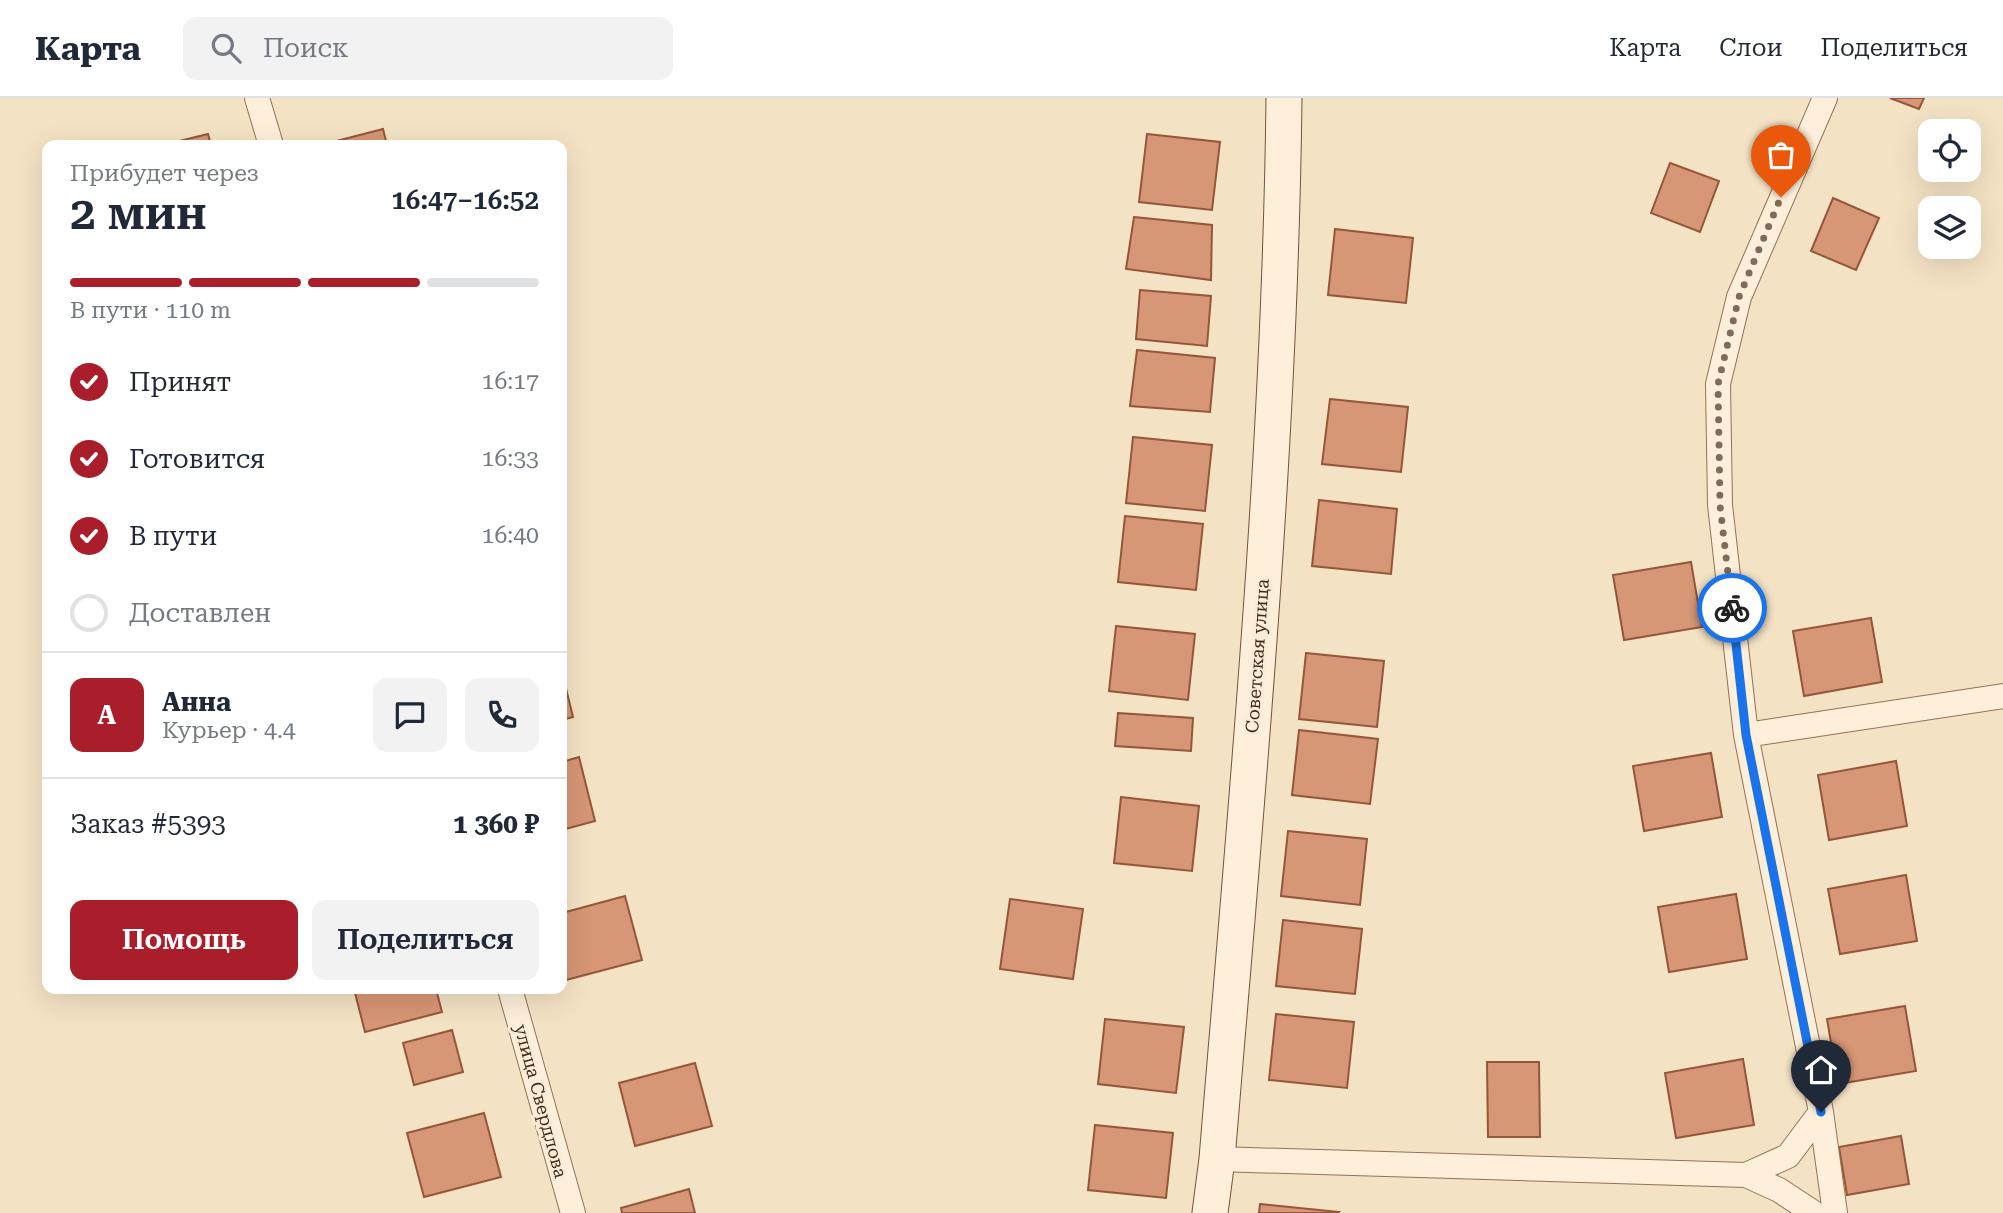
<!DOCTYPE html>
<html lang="ru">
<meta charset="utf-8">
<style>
:root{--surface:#fff;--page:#f2f2f3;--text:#1f2937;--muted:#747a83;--line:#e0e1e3;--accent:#a91e2a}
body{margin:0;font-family:"Roboto Serif",serif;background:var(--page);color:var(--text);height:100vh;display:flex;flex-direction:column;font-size:26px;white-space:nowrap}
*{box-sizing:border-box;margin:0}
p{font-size:23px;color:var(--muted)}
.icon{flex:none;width:38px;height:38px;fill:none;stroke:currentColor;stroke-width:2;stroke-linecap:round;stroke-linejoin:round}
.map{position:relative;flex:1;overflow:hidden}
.details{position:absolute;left:42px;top:42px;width:525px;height:854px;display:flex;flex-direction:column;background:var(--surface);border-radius:14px;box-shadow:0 7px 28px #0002}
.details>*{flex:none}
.buttons{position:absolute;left:1918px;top:21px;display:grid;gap:14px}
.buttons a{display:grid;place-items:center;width:63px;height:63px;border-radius:14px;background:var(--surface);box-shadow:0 7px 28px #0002;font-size:35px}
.pin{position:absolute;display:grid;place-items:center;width:60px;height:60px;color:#fff;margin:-72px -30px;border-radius:50% 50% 50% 0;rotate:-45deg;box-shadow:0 0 7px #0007}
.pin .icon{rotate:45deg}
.courier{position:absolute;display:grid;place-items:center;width:70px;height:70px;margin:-35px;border:5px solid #1a73e8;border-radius:50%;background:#fff;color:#222;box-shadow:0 2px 9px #0007}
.headline em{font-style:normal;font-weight:600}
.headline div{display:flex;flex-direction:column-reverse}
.headline{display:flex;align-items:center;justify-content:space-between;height:119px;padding:0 28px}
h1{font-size:46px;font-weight:600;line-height:52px}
.bar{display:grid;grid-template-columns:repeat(4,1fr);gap:10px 7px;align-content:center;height:84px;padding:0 28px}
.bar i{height:9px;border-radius:5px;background:var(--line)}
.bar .current{background:var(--accent)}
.bar p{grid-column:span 4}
.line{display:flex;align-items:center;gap:18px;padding:0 28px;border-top:2px solid var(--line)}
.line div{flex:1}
.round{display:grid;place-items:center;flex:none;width:74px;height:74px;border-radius:14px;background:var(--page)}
ol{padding:0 28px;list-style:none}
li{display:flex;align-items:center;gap:21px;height:77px}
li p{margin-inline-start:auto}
li .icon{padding:7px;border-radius:50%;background:var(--accent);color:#fff;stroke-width:4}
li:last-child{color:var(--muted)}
li i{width:38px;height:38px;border:4px solid var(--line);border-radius:50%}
.button{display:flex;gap:14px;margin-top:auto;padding:14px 28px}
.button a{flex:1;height:80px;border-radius:14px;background:var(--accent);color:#fff;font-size:28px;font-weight:600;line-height:80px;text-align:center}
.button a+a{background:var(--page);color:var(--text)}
header{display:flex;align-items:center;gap:42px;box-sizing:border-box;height:98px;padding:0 35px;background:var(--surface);border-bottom:2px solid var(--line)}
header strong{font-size:33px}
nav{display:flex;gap:38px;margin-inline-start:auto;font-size:24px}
.search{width:490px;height:63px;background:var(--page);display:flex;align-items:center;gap:18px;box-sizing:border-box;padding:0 24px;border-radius:14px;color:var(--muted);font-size:26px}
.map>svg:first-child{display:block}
</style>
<header>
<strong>Карта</strong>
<div class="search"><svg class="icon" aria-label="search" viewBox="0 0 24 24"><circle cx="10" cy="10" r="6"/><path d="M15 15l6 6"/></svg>Поиск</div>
<nav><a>Карта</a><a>Слои</a><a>Поделиться</a></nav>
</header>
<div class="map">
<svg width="2003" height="1115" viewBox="0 0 2003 1115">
<rect width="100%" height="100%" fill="#f4e2c4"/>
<path fill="#d79675" stroke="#945739" stroke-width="2" d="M1890 0H1924L1919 11Z
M383 31 387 47H321Z
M208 36 211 47H163Z
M1147 36 1220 44 1212 112 1139 104Z
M1670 65 1719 83 1700 134 1651 115Z
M1833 100 1879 120 1856 172 1811 153Z
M1134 119 1212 127 1211 182 1126 171Z
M1335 131 1413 140 1406 205 1328 197Z
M1140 192 1211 198 1207 248 1136 241Z
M1137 252 1215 260 1210 314 1130 308Z
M1330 301 1408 309 1401 374 1322 366Z
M1133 339 1212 347 1205 413 1126 405Z
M1319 402 1397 411 1391 476 1312 468Z
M1125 418 1203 426 1196 492 1118 484Z
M1691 464 1702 529 1624 542 1613 477Z
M1871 520 1882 584 1804 598 1793 533Z
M1116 528 1195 536 1188 602 1109 593Z
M1306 555 1384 563 1377 629 1299 621Z
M562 574 573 619 562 622Z
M1118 615 1193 620 1191 653 1115 648Z
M1299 632 1378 641 1370 706 1292 697Z
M1711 655 1722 719 1644 733 1633 668Z
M579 659 595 723 562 732V664Z
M1896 663 1907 728 1829 742 1818 677Z
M1121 699 1199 708 1192 773 1114 765Z
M1288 733 1367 741 1360 807 1281 798Z
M1906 777 1917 843 1840 856 1828 791Z
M1736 796 1747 861 1669 874 1658 809Z
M625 798 642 862 566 882 562 867V815Z
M1010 801 1083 811 1073 881 1000 871Z
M1283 822 1362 831 1355 896 1276 888Z
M354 891H436L442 914 365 934Z
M1905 908 1916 973 1838 986 1827 921Z
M1276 916 1354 924 1347 990 1269 982Z
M1105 921 1184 929 1176 995 1098 986Z
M452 932 463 974 414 987 403 945Z
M1743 961 1754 1027 1676 1040 1665 975Z
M1487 964H1539L1540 1039H1488Z
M695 965 712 1028 635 1048 619 985Z
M484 1015 501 1079 424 1099 407 1035Z
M1095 1027 1173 1035 1166 1100 1088 1092Z
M1901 1038 1909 1086 1847 1097 1839 1049Z
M689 1091 695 1115H622L621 1110Z
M1260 1106 1339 1114 1338 1115H1259Z"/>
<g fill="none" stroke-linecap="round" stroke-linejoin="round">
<g stroke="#927257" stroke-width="26">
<path id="street" d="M257 0 271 47
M1825 0 1739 199 1718 286 1720 407 1746 637 1821 1014 1835 1115
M1746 637 2003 598
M510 891 573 1115
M1217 1061 1746 1077 1788 1058 1821 1014
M1746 1077 1779 1092 1814 1115"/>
</g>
<g stroke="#74533a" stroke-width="37">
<path id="secondary" d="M1210 1115 1217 1061C1246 708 1280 354 1284 0"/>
</g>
<use href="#street" stroke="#fdefd9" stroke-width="24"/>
<use href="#secondary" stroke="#fdefd9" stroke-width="35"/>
</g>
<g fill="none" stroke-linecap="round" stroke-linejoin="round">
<path stroke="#7f6b57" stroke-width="7" stroke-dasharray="0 12.6" d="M1732 510 1720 407 1718 286 1739 199 1781 99"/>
<path stroke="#1a73e8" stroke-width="9" d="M1732 510 1746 637 1821 1014"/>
</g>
<g text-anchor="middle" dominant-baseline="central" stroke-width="6" stroke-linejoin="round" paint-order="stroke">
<g font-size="18" fill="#402b1d" stroke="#faecd5">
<text transform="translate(1257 558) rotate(-86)">Советская улица</text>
<text transform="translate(541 1003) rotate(75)">улица Свердлова</text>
</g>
</g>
</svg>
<div class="buttons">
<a><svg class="icon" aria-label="locate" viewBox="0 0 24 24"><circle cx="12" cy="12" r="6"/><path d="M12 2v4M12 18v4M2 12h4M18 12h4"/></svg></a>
<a><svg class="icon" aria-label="layers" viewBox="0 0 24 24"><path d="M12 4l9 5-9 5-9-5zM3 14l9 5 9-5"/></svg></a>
</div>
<div class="pin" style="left:1781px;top:99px;background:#ea580c"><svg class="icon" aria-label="bag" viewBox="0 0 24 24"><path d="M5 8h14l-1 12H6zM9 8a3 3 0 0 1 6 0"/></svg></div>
<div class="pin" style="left:1821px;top:1014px;background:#1f2937"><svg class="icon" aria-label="home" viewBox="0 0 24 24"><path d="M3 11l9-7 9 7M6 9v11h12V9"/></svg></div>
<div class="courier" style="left:1732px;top:510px"><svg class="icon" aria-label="bike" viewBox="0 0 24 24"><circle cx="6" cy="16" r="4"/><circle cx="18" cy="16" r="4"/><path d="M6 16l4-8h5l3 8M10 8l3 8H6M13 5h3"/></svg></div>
<section class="details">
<div class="headline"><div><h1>2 мин</h1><p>Прибудет через</p></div><em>16:47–16:52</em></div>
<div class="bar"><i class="current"></i><i class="current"></i><i class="current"></i><i></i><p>В пути · 110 m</p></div>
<ol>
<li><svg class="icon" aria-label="check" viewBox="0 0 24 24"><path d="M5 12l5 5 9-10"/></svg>Принят<p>16:17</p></li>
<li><svg class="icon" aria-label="check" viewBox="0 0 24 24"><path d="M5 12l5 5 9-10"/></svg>Готовится<p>16:33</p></li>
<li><svg class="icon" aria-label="check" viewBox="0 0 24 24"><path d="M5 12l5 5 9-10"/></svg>В пути<p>16:40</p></li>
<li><i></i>Доставлен</li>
</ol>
<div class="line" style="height:126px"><b class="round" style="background:var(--accent);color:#fff">А</b><div><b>Анна</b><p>Курьер · 4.4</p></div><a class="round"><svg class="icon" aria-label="chat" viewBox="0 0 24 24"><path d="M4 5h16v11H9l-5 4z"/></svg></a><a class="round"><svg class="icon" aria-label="phone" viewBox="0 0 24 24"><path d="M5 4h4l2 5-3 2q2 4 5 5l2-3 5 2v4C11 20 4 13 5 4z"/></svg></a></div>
<div class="line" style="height:91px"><div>Заказ #5393</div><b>1 360 ₽</b></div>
<div class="button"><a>Помощь</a><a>Поделиться</a></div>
</section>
</div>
